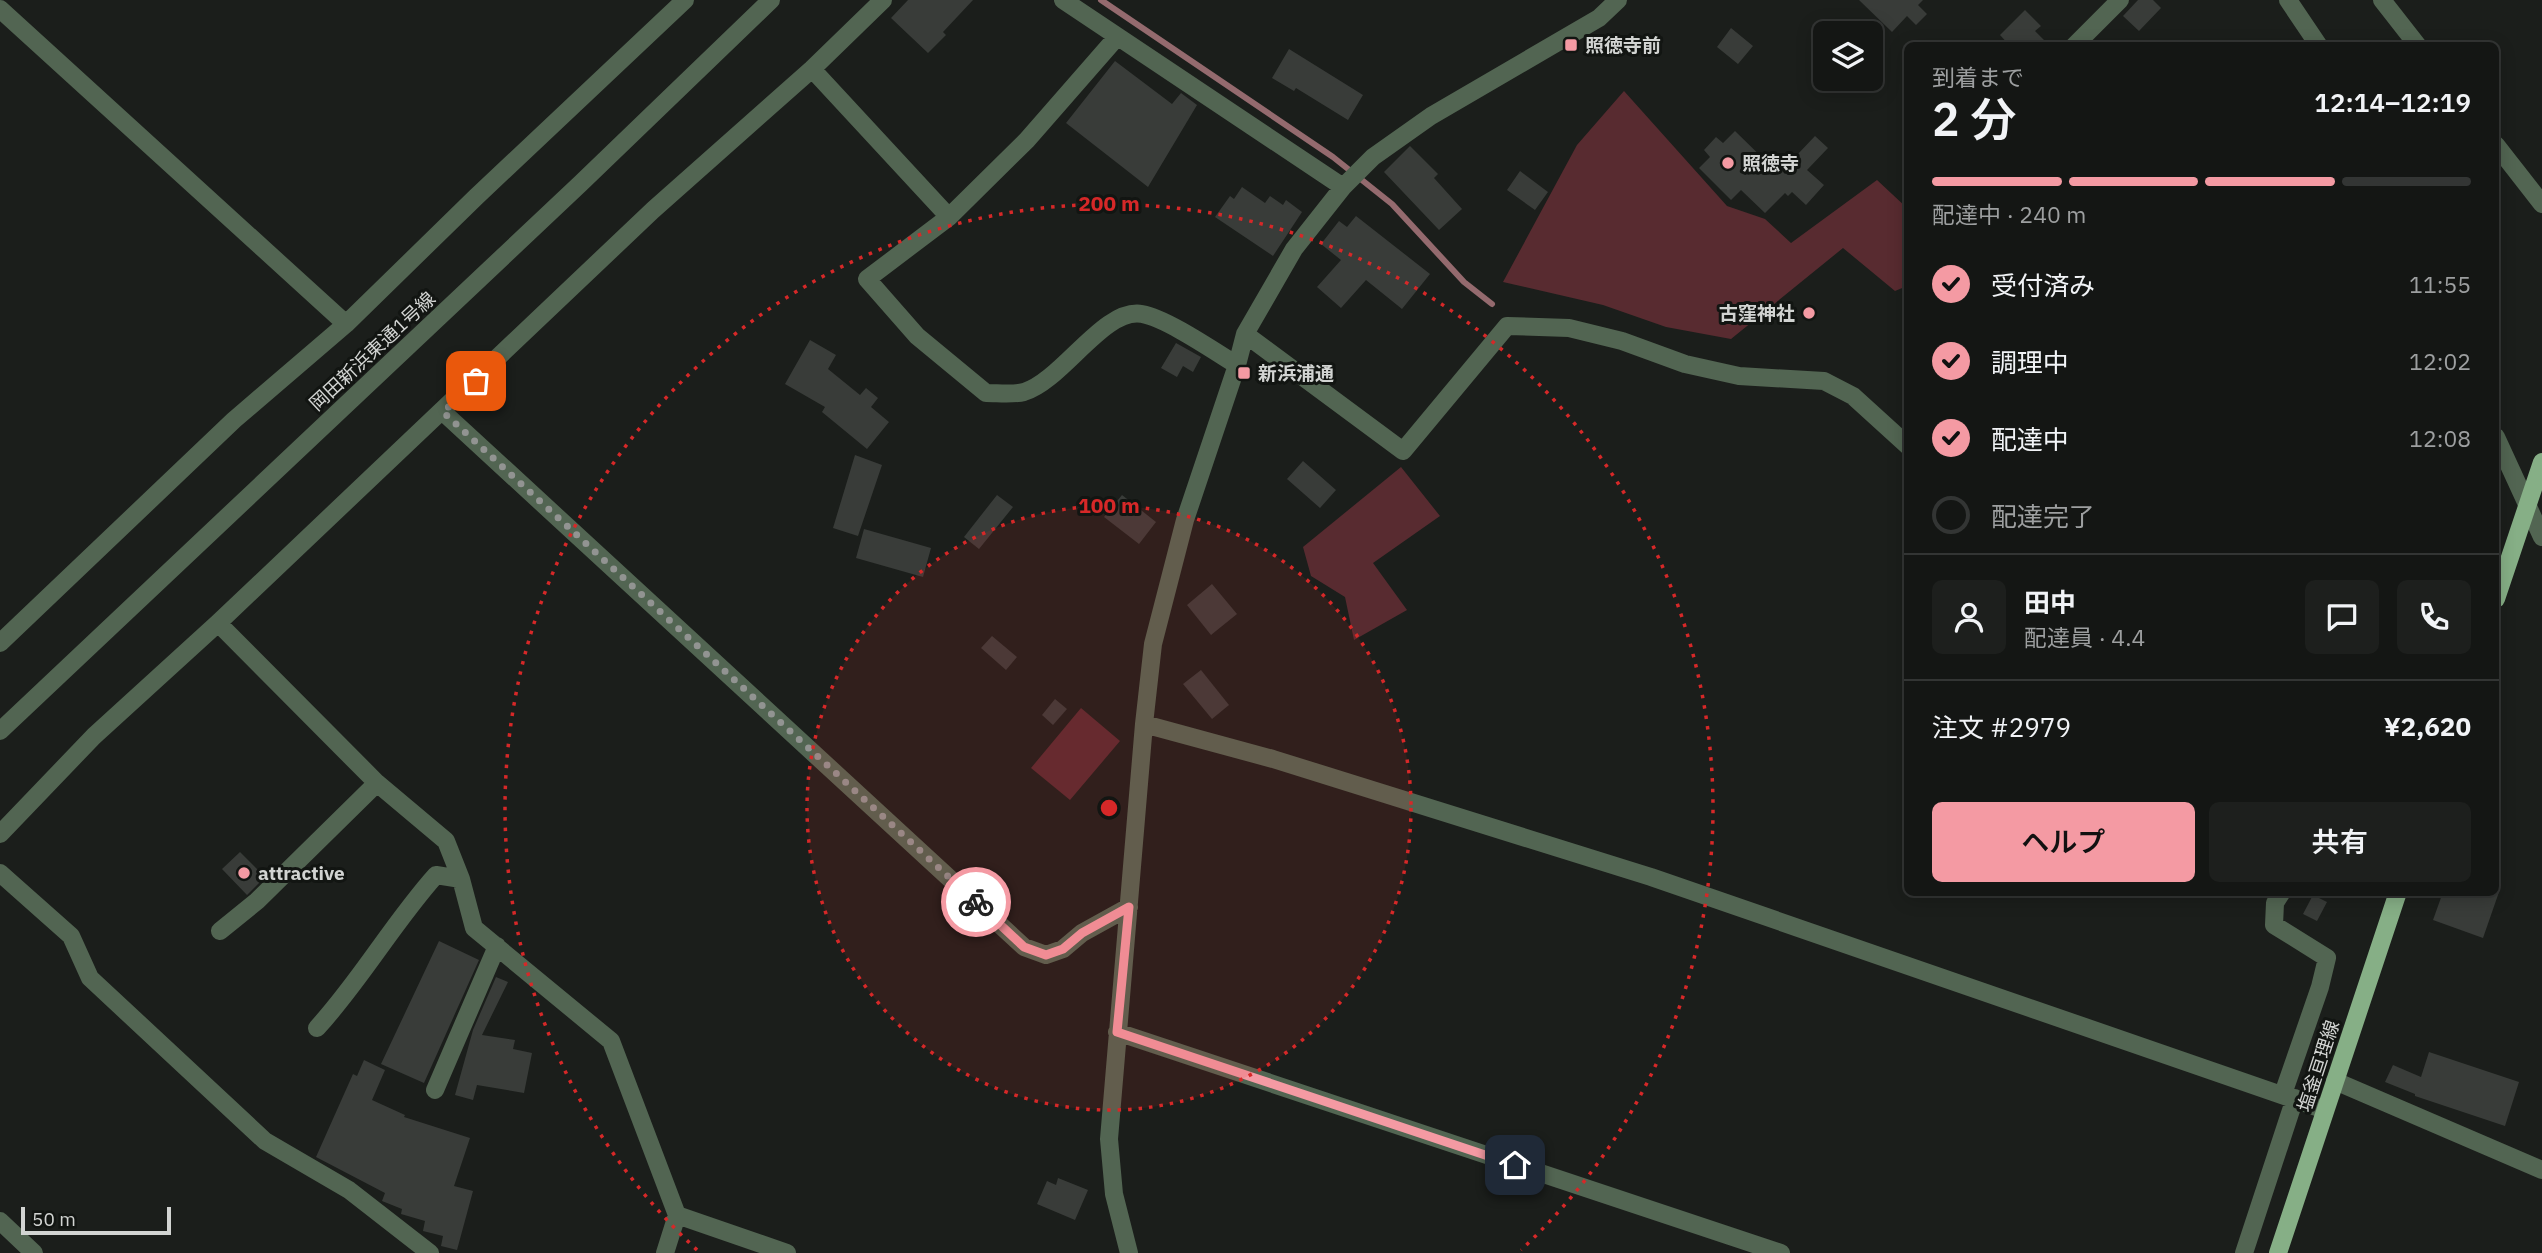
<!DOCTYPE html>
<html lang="ja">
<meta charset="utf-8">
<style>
:root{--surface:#141614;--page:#1d1f1d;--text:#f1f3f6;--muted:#9d9fa0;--line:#333534;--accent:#f49aa3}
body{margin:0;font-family:"IBM Plex Sans","Noto Sans JP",sans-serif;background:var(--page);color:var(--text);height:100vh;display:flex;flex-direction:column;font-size:26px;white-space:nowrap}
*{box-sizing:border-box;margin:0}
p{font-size:23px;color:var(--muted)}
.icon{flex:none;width:38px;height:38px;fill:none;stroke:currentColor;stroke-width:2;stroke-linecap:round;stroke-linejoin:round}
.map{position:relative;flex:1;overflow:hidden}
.drawer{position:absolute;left:1904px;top:42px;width:595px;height:854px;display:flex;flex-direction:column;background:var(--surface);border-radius:10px;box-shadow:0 4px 18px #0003,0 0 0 2px var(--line)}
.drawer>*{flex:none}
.tools{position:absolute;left:1813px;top:21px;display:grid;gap:14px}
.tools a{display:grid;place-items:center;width:70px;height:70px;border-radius:10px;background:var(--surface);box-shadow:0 4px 18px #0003,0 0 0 2px var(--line);font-size:35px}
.scale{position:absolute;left:21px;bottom:18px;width:150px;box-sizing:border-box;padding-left:7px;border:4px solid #d2d4d2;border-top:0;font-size:19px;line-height:24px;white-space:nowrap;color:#d2d4d2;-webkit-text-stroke:5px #121512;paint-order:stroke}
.pin{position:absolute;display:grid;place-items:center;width:60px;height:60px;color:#fff;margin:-30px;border-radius:14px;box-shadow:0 4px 10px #0006}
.courier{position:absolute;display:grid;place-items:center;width:70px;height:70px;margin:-35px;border:5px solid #f49aa3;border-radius:50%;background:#fff;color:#222;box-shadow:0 2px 9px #0007}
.headline em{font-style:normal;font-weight:600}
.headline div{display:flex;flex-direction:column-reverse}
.headline{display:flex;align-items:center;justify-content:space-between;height:119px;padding:0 28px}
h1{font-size:46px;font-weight:600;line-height:52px}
.bar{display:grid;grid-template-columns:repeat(4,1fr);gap:10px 7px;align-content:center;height:84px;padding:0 28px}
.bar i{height:9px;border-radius:5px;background:var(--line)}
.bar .active{background:var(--accent)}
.bar p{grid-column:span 4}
.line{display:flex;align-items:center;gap:18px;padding:0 28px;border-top:2px solid var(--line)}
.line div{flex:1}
.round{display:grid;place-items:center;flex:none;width:74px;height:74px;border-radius:10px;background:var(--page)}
ol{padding:0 28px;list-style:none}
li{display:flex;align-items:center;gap:21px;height:77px}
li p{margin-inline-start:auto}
li .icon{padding:7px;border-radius:50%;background:var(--accent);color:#111;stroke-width:4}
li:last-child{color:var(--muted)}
li i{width:38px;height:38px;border:4px solid var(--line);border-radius:50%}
.action{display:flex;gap:14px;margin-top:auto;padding:14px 28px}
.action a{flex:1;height:80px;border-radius:10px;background:var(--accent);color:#111;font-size:28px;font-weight:600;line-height:80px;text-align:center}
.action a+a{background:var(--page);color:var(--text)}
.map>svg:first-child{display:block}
</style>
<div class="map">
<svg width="2542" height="1253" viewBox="0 0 2542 1253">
<rect width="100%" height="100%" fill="#1b1e1b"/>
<path fill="#582b30" d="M1624 91 1727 206 1765 219 1791 243 1877 180 1907 208V286L1895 291 1843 248 1731 339 1666 327 1603 305 1503 282 1577 145Z
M1401 467 1440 516 1373 563 1407 610 1354 640 1345 597 1311 576 1303 547Z
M1081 708 1120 741 1070 800 1031 768Z"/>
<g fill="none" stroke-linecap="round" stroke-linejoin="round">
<path stroke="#946a6e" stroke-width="6" d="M1101 0 1333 157 1392 204 1464 282 1492 304"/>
</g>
<path fill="#393c39" d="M908 0H973L943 32 946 35 928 53 891 18Z
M1859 0H1923L1918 5 1927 14 1916 25 1907 16 1892 32Z
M2138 0H2153L2161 8 2139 31 2123 16Z
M2025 10 2041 26 2035 31 2050 46H2010L2000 35Z
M1731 28 1753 46 1738 64 1717 47Z
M1289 49 1363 95 1348 120 1296 88 1294 91 1272 78Z
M1115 61 1172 104 1181 93 1197 105 1148 187 1066 123Z
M1735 131 1779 174 1815 136 1828 148 1807 170 1824 185 1806 205 1792 192 1788 196 1785 193 1765 213 1741 190 1731 200 1699 168 1710 157 1704 150 1716 137 1723 143Z
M1410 146 1438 174 1434 178 1462 209 1439 230 1384 172Z
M1520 171 1548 192 1535 210 1507 190Z
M1242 187 1265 203 1270 196 1283 205 1286 200 1302 212 1273 256 1215 217 1230 196 1234 199Z
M1356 216 1430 274 1402 309 1366 280 1341 308 1317 287 1341 260 1321 244 1339 221 1347 227Z
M810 340 836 355 828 369 860 395 866 388 878 398 871 407 889 422 867 449 822 412 825 407 785 384Z
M1176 343 1201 357 1193 372 1183 366 1177 377 1161 368Z
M855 455 882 465 858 536 833 528Z
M1303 461 1336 490 1320 508 1287 479Z
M997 495 1013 507 979 549 964 537Z
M1122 495 1156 522 1139 544 1104 517Z
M864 529 931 548 923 577 856 558Z
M1212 584 1237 614 1211 635 1187 605Z
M992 636 1017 657 1006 670 981 648Z
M1201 670 1229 705 1212 719 1183 684Z
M1055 699 1067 709 1053 725 1042 715Z
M240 852 265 877 247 895 222 869Z
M2443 892H2499L2483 938 2433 920Z
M2313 895 2327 902 2317 921 2303 914Z
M439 941 479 960 424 1083 381 1064Z
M496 977 508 982 482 1035 515 1040 513 1049 532 1053 524 1093 477 1085 473 1100 455 1095 473 1030Z
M2429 1052 2519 1082 2505 1126 2415 1096V1094L2385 1082 2393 1065 2421 1077Z
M364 1060 385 1070 372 1100 405 1115 404 1117 470 1138 454 1186 473 1191 457 1250 441 1246 443 1236 423 1231 425 1221 401 1214 402 1209 382 1201 385 1193 316 1157 353 1074 357 1076Z
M1058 1178 1088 1190 1075 1220 1037 1204 1047 1181 1056 1185Z"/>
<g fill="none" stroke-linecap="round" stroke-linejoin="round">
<path stroke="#526552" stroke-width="18" d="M1063 0 1343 187
M2288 0 2319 46
M2382 0 2418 46
M0 9 346 324
M1117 37 1027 140 949 217 867 279 917 336 986 393C998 393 1013 395 1024 392 1063 380 1104 307 1142 314 1166 318 1214 351 1237 365
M2074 46 2120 0
M812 69 949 217
M2496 145 2542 204
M1245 334 1403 451 1507 326 1569 328 1622 341 1685 364 1739 376 1824 381 1853 396 1908 446
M443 412 1024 947 1046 955 1063 949 1082 933 1129 907
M2496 437 2542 537
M218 623 377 783 446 841 461 879 474 928 611 1041 677 1215 787 1253
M0 643 234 420 346 324 476 197 685 0
M1144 724 1273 759 1651 877 2325 1110
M0 731 580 184 771 0
M0 834 94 736 218 623 653 210 812 69 883 0
M0 873 71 936 90 978 265 1141 349 1190 430 1253
M2282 892 2275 903 2274 925 2327 958 2320 987 2283 1094
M220 931 257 901 377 783
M317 1028C361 980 393 923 436 875L461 879
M1117 1032 1781 1253
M2335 1081 2542 1170
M435 1090 497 946
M0 1221 34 1253
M665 1253 677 1215
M1129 1253 1114 1194 1109 1139 1144 724 1153 644 1185 520 1237 365 1245 334 1294 249 1343 187 1373 157 1431 116 1599 18 1618 0
M2244 1253 2295 1098"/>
<path stroke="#86af86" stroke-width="18" d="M2496 599 2542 462
M2278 1253 2398 892"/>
</g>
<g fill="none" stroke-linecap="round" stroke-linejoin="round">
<path stroke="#929492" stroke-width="7" stroke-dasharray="0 12.6" d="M476 381 443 412 976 902"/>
<path stroke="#f49aa3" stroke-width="9" d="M976 902 1024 947 1046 955 1063 949 1082 933 1129 907 1117 1032 1515 1165"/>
</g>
<circle cx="1109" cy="808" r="302" fill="#d62828" fill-opacity=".12"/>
<g fill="none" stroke="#d62828" stroke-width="3.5" stroke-dasharray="3.5 7">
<circle cx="1109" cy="808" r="302"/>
<path d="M697 1250A604 604 0 1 1 1521 1250"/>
</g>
<g fill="#f49aa3" stroke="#121512" stroke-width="2.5">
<rect x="1564" y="38" width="14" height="14" rx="3.5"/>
<circle cx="1728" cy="163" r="7"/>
<circle cx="1809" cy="313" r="7"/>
<rect x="1237" y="366" width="14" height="14" rx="3.5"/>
<circle cx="244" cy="873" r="7"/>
</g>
<g text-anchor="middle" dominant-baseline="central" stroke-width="6" stroke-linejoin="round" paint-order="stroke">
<g font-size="19" font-weight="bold" fill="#d2d4d2" stroke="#121512" text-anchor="start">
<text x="1585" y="45">照徳寺前</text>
<text x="1742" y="163">照徳寺</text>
<text x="1795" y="313" text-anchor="end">古窪神社</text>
<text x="1258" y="373">新浜浦通</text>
<text x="258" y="873">attractive</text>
</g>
<g font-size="19" fill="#d2d4d2" stroke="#121512">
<text transform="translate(372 351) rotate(-43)">岡田新浜東通1号線</text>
<text transform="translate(2318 1066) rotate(-72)">塩釜亘理線</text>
</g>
</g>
<circle cx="1109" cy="808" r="10" fill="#d62828" stroke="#121512" stroke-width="3.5"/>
<g font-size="21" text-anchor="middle" font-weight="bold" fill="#d62828" stroke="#121512" stroke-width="6" stroke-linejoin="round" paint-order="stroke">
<text x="1109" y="211">200 m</text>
<text x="1109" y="513">100 m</text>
</g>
</svg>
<div class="tools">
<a><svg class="icon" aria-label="layers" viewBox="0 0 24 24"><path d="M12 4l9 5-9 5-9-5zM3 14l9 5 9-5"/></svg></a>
</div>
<div class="scale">50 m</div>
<div class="pin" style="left:476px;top:381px;background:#ea580c"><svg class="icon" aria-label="bag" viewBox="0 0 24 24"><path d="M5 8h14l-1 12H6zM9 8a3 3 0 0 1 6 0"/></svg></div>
<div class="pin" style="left:1515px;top:1165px;background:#1f2937"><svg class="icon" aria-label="home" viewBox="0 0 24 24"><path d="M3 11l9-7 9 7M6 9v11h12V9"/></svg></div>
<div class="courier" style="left:976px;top:902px"><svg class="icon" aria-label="bike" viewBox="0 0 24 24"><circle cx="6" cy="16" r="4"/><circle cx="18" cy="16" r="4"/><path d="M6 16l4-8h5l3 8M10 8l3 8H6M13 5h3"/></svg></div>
<section class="drawer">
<div class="headline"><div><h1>2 分</h1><p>到着まで</p></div><em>12:14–12:19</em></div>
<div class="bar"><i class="active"></i><i class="active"></i><i class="active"></i><i></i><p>配達中 · 240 m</p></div>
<ol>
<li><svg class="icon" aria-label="check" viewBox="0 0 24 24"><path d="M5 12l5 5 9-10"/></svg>受付済み<p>11:55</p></li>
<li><svg class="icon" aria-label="check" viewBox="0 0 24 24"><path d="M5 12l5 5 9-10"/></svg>調理中<p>12:02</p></li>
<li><svg class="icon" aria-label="check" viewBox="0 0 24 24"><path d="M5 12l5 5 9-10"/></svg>配達中<p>12:08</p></li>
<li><i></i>配達完了</li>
</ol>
<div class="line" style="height:126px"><a class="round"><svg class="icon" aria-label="person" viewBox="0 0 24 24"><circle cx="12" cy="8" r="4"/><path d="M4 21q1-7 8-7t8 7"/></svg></a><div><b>田中</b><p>配達員 · 4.4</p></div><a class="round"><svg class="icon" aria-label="chat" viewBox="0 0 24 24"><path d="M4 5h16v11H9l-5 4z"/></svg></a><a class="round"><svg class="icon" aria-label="phone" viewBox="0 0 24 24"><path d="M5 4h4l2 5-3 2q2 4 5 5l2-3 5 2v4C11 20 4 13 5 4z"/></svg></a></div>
<div class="line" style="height:91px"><div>注文 #2979</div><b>¥2,620</b></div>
<div class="action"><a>ヘルプ</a><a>共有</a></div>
</section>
</div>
